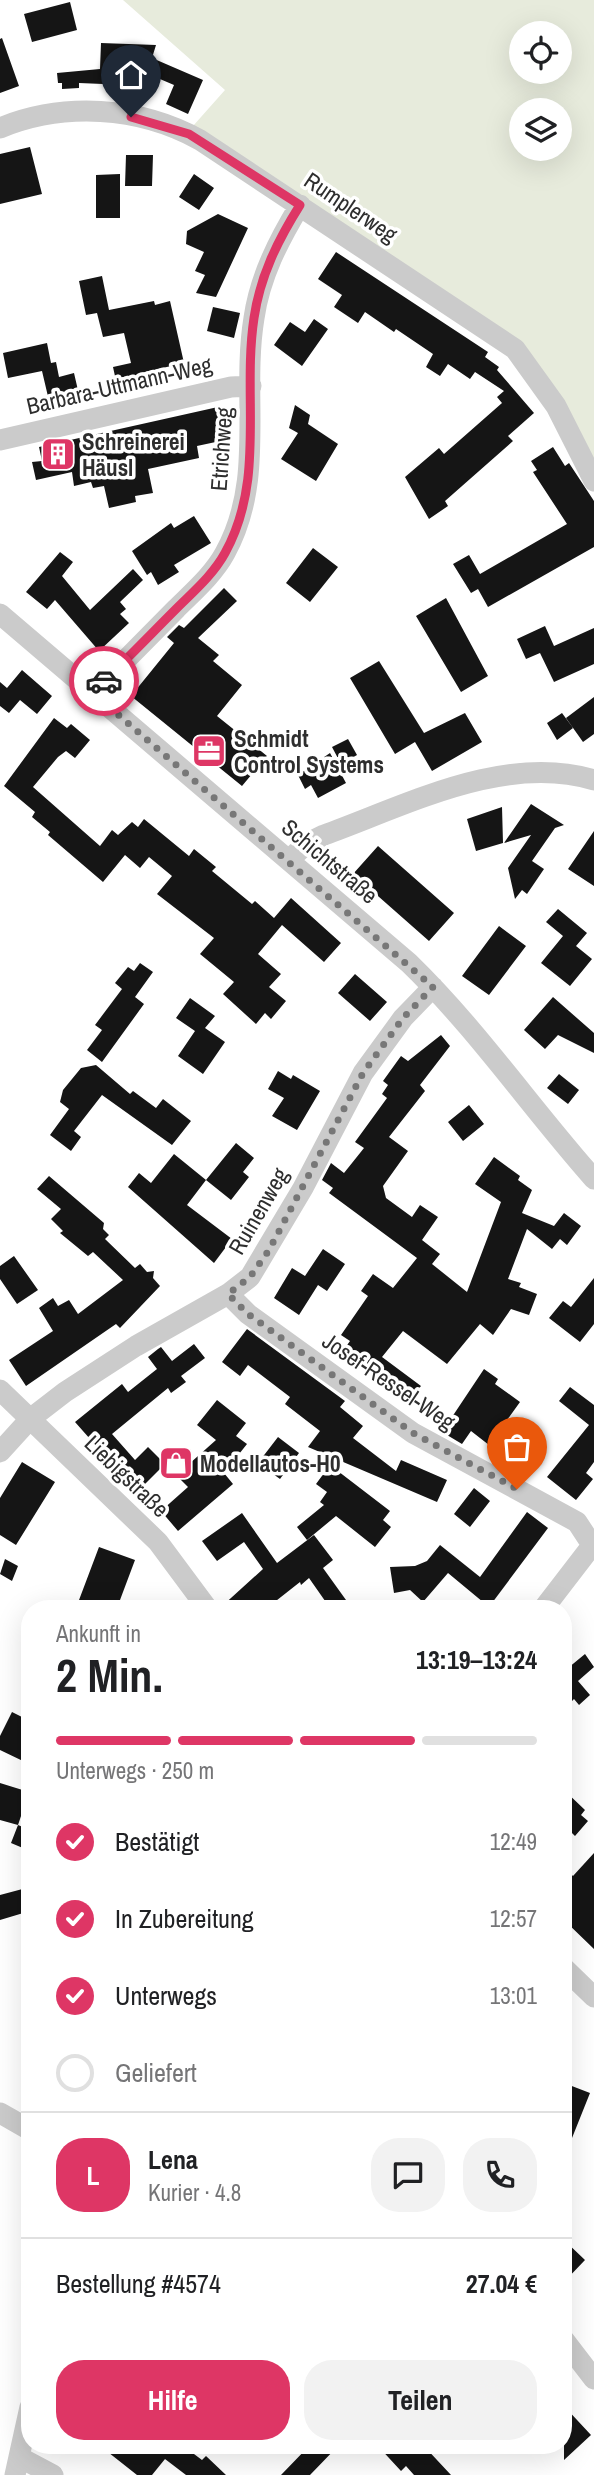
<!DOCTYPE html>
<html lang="de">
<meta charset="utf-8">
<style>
:root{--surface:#fff;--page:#f2f2f2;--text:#202124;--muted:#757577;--line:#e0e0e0;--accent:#de3665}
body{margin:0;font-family:"Archivo Narrow",sans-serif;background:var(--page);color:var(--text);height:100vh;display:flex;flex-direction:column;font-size:26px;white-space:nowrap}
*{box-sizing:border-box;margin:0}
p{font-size:23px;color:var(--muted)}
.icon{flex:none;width:38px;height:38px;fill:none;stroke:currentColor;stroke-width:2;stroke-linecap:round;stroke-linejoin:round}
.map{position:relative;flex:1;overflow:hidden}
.sheet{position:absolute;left:21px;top:1600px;width:551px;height:854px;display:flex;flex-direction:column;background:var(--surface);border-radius:28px;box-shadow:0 7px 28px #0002}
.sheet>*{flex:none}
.tools{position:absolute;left:509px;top:21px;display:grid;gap:14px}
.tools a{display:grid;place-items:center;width:63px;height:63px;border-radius:50%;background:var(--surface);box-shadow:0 7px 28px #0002;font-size:35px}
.pin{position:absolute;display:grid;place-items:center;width:60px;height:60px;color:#fff;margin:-72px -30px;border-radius:50% 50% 50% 0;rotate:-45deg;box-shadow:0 0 7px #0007}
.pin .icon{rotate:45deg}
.courier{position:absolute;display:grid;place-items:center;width:70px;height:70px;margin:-35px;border:5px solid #de3665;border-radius:50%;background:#fff;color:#222;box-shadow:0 2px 9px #0007}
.summary em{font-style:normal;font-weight:800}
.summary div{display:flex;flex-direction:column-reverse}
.summary{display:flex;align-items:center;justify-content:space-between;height:119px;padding:0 35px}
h1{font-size:46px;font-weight:800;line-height:52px}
.bar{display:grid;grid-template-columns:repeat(4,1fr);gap:10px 7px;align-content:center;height:84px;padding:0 35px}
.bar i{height:9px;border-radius:5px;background:var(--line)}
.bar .on{background:var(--accent)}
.bar p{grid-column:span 4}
.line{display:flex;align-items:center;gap:18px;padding:0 35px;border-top:2px solid var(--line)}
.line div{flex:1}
.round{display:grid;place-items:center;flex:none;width:74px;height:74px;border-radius:28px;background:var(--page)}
ol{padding:0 35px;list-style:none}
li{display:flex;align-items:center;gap:21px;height:77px}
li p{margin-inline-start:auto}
li .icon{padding:7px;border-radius:50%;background:var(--accent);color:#fff;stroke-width:4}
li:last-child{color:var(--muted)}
li i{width:38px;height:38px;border:4px solid var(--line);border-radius:50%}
.cta{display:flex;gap:14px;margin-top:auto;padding:14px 35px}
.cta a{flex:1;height:80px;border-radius:28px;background:var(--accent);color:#fff;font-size:28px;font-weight:800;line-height:80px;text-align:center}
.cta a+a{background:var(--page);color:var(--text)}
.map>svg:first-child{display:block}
</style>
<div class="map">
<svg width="594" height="2475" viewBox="0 0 594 2475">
<rect width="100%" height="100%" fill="#fff"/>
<path fill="#e7ebdc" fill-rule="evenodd" d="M123 0H594V463L539 365 193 126 225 90ZM522 33H560V72H522ZM522 110H560V149H522Z"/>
<path fill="#151515" d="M70 2 77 30 32 42 24 14Z
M2 38 19 86 0 93V39Z
M101 43 156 45 152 58 203 80 188 114 166 104 174 85 127 65V85L79 83V88L62 89V83H58L57 73 100 69Z
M30 147 42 194 0 204V154Z
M126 155H153L152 186H125Z
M120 174V218H96V175Z
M194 174 214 188 199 210 179 197Z
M218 214 248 228 216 297 196 293 205 275 195 271 204 252 186 244 187 231Z
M336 252 488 352 485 357 499 367 497 370 534 413 508 436 513 441 445 501 448 506 429 519 405 477 439 448 444 454 502 403 497 397 504 391 475 372 470 379 448 364 440 376 426 367 433 354 396 329 394 332 365 312 358 323 334 307 342 295 318 279Z
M102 276 109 310 154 301 155 305 170 301 184 363 141 373 143 385 118 390 113 367 131 363 124 333 103 337 97 313 86 315 79 281Z
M213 307 240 313 234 338 207 331Z
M314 319 328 329 302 366 274 345 290 322 305 332Z
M47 343 51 363 56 362 59 377 74 373 80 399 50 405 42 371 8 378 3 353Z
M295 405 310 415 308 424 338 444 316 481 281 459 298 433 289 428Z
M218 407 225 440 197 446 199 458 148 469 153 493 135 496 136 502 109 508 104 486 93 488 91 482 74 486 72 472 36 480 32 462 42 461 39 447Z
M553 447 565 466 569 463 594 501V547L488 607 478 589 471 593 453 564 469 555 480 574 567 524 533 472 537 470 531 461Z
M194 516 211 543 174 565 179 572 158 585 151 572 147 575 132 551 171 523 174 528Z
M313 548 338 567 310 602 286 583Z
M60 552 73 562 62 576 90 610 133 569 143 580 120 602 126 609 120 614 129 623 99 651 55 600 47 609 26 592Z
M224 588 237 601 198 638 219 655 213 661 242 685 217 716 267 756 242 786 131 696 174 643 167 637 179 625 184 628Z
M446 598 488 676 461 692 416 616Z
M545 626 554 646 594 628V664L554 682 540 653 526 659 517 639Z
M379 661 424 733 465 713 482 742 432 771 415 742 395 754 350 678Z
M22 670 52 696 37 714 20 700 9 713 0 706V682L7 688Z
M594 697V734L583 742 566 718Z
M562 713 573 728 557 740 547 723Z
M54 718 67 728 71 724 90 740 75 758 66 751 58 757 33 787 100 846 112 830 118 835 132 822 138 827 144 819 189 856 194 849 216 867 212 871 252 904 255 901 274 918 291 898 341 943 324 962 282 925 258 954 281 974 269 987 286 1001 271 1019 265 1013 256 1024 223 994 234 982 200 954 214 938 157 894 172 876 149 857 140 868 125 855 103 882 48 835 50 832 32 817 35 812 4 786Z
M348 739 357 755 341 764 332 747Z
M330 753 346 783 318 798 311 785 305 789 298 775Z
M531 804 564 825 555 828 532 861 544 869 527 894 522 890 515 899 508 868 531 835 504 843Z
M502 807 503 843 476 851 467 819Z
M594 831V886L568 869Z
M378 846 454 913 429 941 353 874Z
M558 909 587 933 576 946 592 959 570 986 541 963 563 936 546 922Z
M499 926 526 946 489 995 462 976Z
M140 963 153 972 135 997 144 1004 102 1062 87 1050 102 1030 95 1025 122 989 115 983 128 967 134 971Z
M355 974 387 1002 370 1021 338 993Z
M553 997 594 1033V1053L558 1035 545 1049 524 1030Z
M190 998 215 1016 205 1028 225 1042 203 1074 178 1056 195 1031 176 1018Z
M441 1035 450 1046 420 1085 425 1091 389 1137 408 1151 383 1186 386 1198 412 1217 420 1205 438 1217 422 1240 440 1254 432 1264 467 1292 501 1202 475 1184 494 1157 520 1176 518 1180 532 1190 522 1213 554 1226 564 1213 581 1226 567 1245 560 1239 552 1249 527 1229 508 1279 521 1283 519 1287 537 1294 529 1315 511 1309 493 1335 480 1324 447 1364 403 1331 382 1357 421 1386 412 1397 399 1387 393 1395 372 1379 377 1372 345 1348 350 1341 341 1335 368 1296 361 1291 373 1274 393 1288 417 1258 329 1193 333 1188 322 1180 331 1163 344 1173 364 1148 355 1142 387 1098 382 1094 388 1085 383 1081 401 1056 408 1061Z
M96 1065 130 1094 133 1091 156 1108 163 1099 191 1121 172 1145 102 1095 74 1131 81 1137 71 1151 50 1135 69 1109 60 1102 63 1090 81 1068Z
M278 1071 291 1079 293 1075 320 1091 297 1130 272 1116 284 1098 268 1089Z
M559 1074 579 1090 568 1104 547 1088Z
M469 1105 484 1124 463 1141 448 1122Z
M236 1143 254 1158 243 1172 249 1177 231 1200 206 1180Z
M174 1154 206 1180 187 1205 232 1239 214 1263 128 1187 139 1173 151 1183Z
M49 1176 104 1223 103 1229 109 1235 105 1239 135 1268 140 1264 147 1272 154 1271 153 1278 160 1286 120 1328 116 1324 26 1386 9 1360 53 1331 39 1308 53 1298 58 1306 69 1300 78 1314 123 1280 93 1252 88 1256 60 1233 63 1231 51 1219 61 1209 37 1189Z
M323 1249 345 1264 327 1291 318 1285 299 1315 274 1298 292 1268 305 1276Z
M14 1256 38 1290 17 1304 0 1279V1266Z
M594 1278V1324L580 1342 549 1318 563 1301 571 1307Z
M247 1329 345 1401 340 1407 363 1426 353 1438 396 1471 401 1460 447 1480 437 1502 308 1447 320 1431 285 1404 290 1397 248 1365 240 1376 222 1362Z
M194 1344 205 1358 181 1376 186 1382 171 1393 168 1388 112 1434 135 1460 148 1447 165 1464 137 1492 75 1422 122 1384 128 1392 157 1369 148 1357 158 1349 161 1347 172 1361Z
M484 1369 498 1379 495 1384 520 1402 489 1445 471 1431 462 1444 442 1432Z
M570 1387 594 1405V1462L586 1473 593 1479 576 1500 547 1477 589 1425 559 1401Z
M217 1400 246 1423 236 1436 247 1444 224 1473 233 1484 178 1531 161 1511 188 1487 165 1464 177 1452 189 1464 216 1440 197 1425Z
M278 1437 299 1453 280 1479 258 1463Z
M22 1462 55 1482 16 1545 0 1535V1498Z
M330 1465 390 1511 383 1520 391 1527 375 1547 336 1516 307 1540 297 1527 324 1505 320 1502 327 1492 316 1484Z
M474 1488 490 1501 470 1527 454 1514Z
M527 1512 548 1528 489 1607 448 1573 423 1602 410 1590 394 1593 390 1567 415 1566 427 1561 440 1545 480 1577Z
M242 1513 277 1563 314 1535 333 1560 323 1568 346 1600 330 1608 309 1578 301 1585 300 1582 267 1608H220L263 1569 244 1542 217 1561 202 1541Z
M99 1547 135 1560 117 1608H76Z
M5 1559 18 1566 12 1581 0 1574Z
M585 1654 594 1667 578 1681 590 1695 579 1705 574 1699 571 1702 564 1694V1664L568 1668Z
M12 1712 30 1721V1752L25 1762 0 1750V1736Z
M0 1783 29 1792 18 1825 0 1820Z
M564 1790 585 1810 581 1815 588 1821 575 1836 568 1829 564 1833Z
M18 1825 30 1830V1851L11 1843Z
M594 1853V1949L564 1920V1868L573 1876Z
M30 1887V1911L0 1920V1895Z
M564 2083 590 2093 564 2158Z
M564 2240 585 2260 564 2282Z
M564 2406 591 2435 564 2460Z
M99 2445H182L202 2460 206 2456 226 2475H186L165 2459 152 2475H137Z
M310 2445H339L310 2475H281Z
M377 2445H423L451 2475H414L406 2466 401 2471Z"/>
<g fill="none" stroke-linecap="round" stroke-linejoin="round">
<path stroke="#cbcbcb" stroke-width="21" d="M0 128C63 102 139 106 200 140L515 349 556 406 594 481
M0 440 231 387 251 386
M0 614 409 963C477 1029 531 1108 594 1179
M93 693C121 665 148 637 176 609 193 592 213 575 225 553 266 479 241 397 254 318 260 276 279 240 300 205
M289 860 306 844 324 835C407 805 505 753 594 780
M228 1294 248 1314 413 1433 577 1522 594 1548
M0 1390 158 1542 207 1608
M0 1452 30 1419 65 1392 136 1346 228 1294 250 1277 303 1188 363 1073 403 1018 433 987
M544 1608 594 1543
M564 1968 594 1997
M0 2113 30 2130
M564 2340 594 2379
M21 2458 53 2475
M15 2475 30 2407"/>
</g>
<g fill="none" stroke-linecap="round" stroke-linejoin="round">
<path stroke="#777" stroke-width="7" stroke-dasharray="0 12.6" d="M104 681 93 693 433 987 403 1018 363 1073 269 1250 250 1277 228 1294 248 1314 413 1433 517 1489"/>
<path stroke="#de3665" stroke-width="9" d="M104 681C128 658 152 633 176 609 193 592 213 575 225 553 266 479 242 397 254 318 260 276 278 240 300 205L189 134 131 117"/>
</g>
<defs>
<g id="building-square" transform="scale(1.75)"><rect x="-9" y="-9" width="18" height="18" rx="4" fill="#de3665" stroke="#fff"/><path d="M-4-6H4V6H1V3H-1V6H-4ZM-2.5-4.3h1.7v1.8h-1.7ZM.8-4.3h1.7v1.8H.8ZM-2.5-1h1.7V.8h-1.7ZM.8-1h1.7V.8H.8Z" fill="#fff"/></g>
<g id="office-square" transform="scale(1.75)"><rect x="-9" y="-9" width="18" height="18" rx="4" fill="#de3665" stroke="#fff"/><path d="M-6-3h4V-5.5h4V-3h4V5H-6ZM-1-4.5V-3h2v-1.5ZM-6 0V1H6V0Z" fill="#fff"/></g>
<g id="shop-square" transform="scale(1.75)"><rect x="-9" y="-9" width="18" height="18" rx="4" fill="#de3665" stroke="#fff"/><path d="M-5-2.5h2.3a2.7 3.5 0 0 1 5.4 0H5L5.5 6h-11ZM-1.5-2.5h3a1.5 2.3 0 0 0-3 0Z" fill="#fff"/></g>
</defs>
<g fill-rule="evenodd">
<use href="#building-square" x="58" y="454"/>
<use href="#office-square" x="209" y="751"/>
<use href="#shop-square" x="176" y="1463"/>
</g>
<g text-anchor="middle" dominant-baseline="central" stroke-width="7" stroke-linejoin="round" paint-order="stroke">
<g font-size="23" fill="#2e2e2e" stroke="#fff">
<text transform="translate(351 207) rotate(34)">Rumplerweg</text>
<text transform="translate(119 385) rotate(-13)">Barbara-Uttmann-Weg</text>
<text transform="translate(221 449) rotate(-86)">Etrichweg</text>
<text transform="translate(330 861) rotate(40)">Schichtstraße</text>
<text transform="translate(258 1211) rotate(-60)">Ruinenweg</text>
<text transform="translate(389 1381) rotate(34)">Josef-Ressel-Weg</text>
<text transform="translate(127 1476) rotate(44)">Liebigstraße</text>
</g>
<g font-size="23" font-weight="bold" fill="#2e2e2e" stroke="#fff" text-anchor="start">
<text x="82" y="441">Schreinerei<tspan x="82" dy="26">Häusl</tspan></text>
<text x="234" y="738">Schmidt<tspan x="234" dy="26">Control Systems</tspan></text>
<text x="200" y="1463">Modellautos-H0</text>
</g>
</g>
</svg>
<div class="tools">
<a><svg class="icon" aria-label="locate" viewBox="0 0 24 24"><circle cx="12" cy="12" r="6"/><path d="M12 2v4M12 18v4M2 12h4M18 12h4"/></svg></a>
<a><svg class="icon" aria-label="layers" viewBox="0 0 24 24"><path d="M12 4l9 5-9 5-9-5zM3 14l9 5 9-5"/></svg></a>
</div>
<div class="pin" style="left:517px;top:1489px;background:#ea580c"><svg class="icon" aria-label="bag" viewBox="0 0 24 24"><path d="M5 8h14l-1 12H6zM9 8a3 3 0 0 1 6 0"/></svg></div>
<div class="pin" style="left:131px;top:117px;background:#1f2937"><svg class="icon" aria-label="home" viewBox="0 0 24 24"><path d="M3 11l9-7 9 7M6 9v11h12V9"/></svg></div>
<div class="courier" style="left:104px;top:681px"><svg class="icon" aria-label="car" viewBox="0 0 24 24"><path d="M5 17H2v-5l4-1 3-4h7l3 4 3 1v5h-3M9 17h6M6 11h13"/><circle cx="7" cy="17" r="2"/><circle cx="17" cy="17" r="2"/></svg></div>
<section class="sheet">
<div class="summary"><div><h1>2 Min.</h1><p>Ankunft in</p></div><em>13:19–13:24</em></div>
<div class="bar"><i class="on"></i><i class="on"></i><i class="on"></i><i></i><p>Unterwegs · 250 m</p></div>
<ol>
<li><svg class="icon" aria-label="check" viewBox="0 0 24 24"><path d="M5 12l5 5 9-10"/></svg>Bestätigt<p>12:49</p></li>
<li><svg class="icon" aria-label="check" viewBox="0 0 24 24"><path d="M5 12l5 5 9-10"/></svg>In Zubereitung<p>12:57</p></li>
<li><svg class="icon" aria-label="check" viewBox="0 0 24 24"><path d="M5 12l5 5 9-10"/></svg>Unterwegs<p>13:01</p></li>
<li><i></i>Geliefert</li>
</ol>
<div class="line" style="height:126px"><b class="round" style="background:var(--accent);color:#fff">L</b><div><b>Lena</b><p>Kurier · 4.8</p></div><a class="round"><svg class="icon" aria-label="chat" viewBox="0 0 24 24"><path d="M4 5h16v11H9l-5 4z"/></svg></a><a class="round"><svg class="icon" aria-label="phone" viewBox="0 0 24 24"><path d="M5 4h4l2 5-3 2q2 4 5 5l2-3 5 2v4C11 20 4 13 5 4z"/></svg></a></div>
<div class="line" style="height:91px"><div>Bestellung #4574</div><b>27.04 €</b></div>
<div class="cta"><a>Hilfe</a><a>Teilen</a></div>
</section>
</div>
